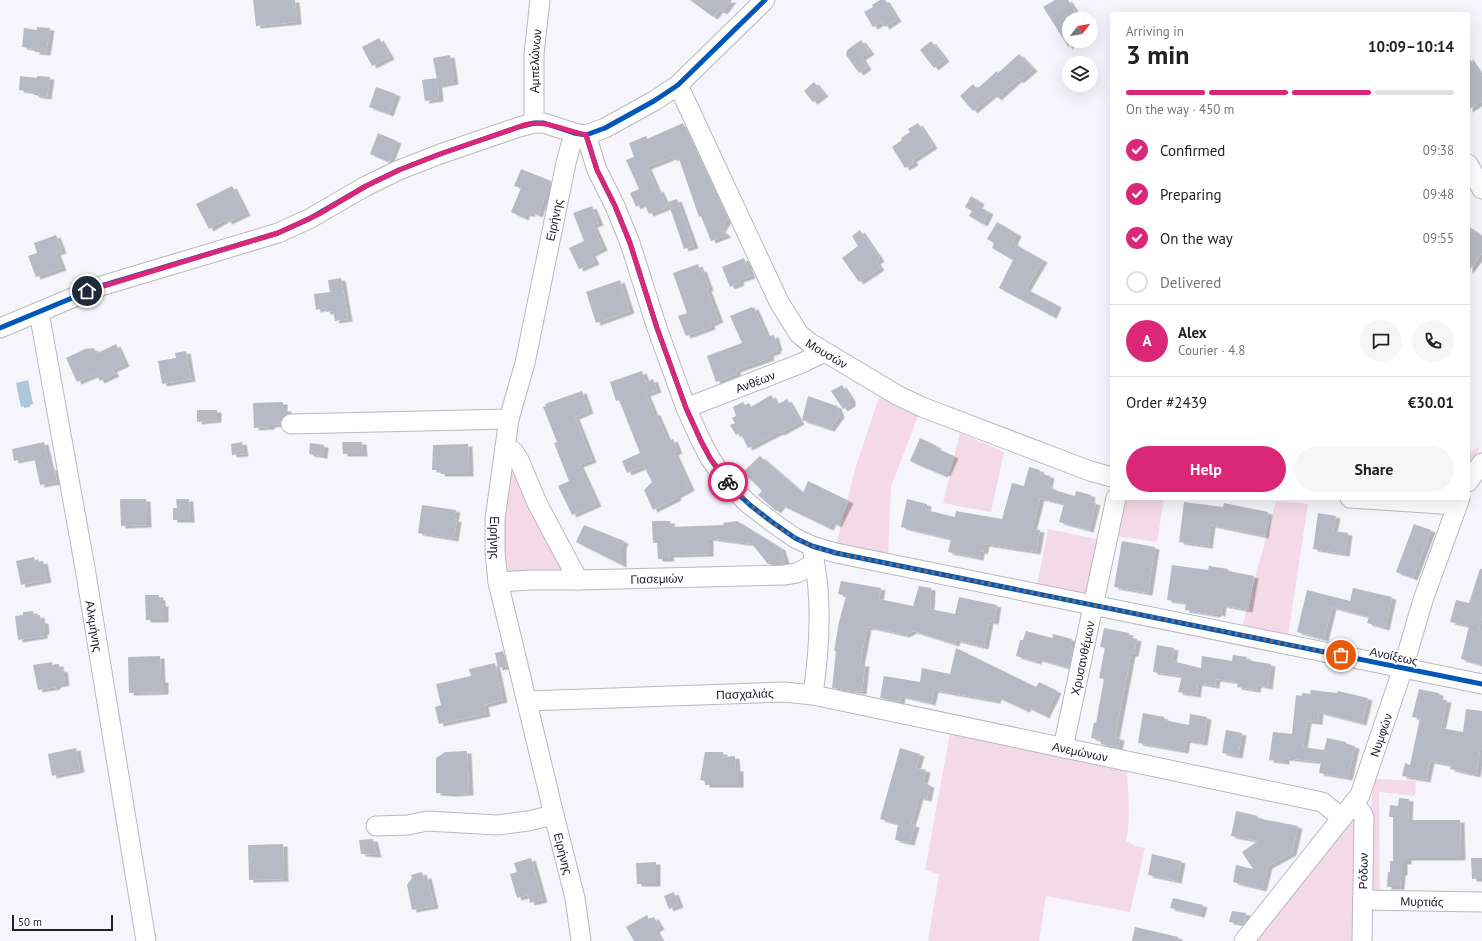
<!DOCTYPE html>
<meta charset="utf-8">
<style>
:root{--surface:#fff;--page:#f6f6f6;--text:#222;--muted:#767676;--line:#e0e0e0;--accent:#db2777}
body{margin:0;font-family:"PT Sans",sans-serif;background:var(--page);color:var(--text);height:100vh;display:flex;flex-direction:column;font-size:15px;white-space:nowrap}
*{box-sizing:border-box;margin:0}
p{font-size:13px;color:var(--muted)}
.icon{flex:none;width:22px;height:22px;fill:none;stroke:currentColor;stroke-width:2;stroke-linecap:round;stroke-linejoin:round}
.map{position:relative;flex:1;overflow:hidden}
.panel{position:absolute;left:1110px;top:12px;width:360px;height:488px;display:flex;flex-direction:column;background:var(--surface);border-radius:4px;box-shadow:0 4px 16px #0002}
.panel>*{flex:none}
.needle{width:26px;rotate:59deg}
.fabs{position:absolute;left:1062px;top:12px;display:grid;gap:8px}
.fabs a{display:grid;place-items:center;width:36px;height:36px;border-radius:50%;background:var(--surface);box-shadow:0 4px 16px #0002;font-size:20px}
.scale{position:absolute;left:12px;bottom:10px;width:101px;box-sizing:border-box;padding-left:4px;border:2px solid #23202c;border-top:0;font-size:11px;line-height:14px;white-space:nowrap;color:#23202c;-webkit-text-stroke:3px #fff;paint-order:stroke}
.pin{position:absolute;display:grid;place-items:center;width:34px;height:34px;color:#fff;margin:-17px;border:2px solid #fff;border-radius:50%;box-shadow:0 1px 4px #0007}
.courier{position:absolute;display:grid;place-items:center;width:40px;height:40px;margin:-20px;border:3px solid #db2777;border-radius:50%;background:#fff;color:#222;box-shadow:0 1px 5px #0007}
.head em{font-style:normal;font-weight:700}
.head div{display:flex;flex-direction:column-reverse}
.head{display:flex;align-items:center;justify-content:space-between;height:68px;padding:0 16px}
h1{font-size:26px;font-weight:700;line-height:30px}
.bar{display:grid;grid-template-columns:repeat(4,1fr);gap:6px 4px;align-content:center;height:48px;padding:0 16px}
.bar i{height:5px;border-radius:3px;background:var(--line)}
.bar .current{background:var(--accent)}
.bar p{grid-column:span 4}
.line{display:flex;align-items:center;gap:10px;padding:0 16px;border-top:1px solid var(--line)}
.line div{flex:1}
.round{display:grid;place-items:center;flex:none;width:42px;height:42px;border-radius:21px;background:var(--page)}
ol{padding:0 16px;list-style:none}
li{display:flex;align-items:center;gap:12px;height:44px}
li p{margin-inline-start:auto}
li .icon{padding:4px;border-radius:50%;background:var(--accent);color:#fff;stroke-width:4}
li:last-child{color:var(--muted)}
li i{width:22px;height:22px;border:2px solid var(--line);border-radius:50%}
.primary-button{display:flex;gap:8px;margin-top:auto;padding:8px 16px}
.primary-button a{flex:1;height:46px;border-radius:24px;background:var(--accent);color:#fff;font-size:16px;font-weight:700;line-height:46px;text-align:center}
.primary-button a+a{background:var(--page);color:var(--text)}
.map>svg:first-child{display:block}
</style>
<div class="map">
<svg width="1482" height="941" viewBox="0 0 1482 941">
<defs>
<filter id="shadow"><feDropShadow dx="4.5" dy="2.5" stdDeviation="0" flood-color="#0004"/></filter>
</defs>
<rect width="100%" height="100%" fill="#f6f5fc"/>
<path fill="#f4dae6" d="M880 394 918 416 891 487 888 557 836 545 856 466Z
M960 433 1004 452 991 512 943 503Z
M1480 447 1468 468V453Z
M512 466 560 566 561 570 559 572H510L504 566 501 539Z
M1122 498H1164L1157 542 1116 536Z
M1276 501 1308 504 1288 636 1242 627Z
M1048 529 1101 540 1089 597 1037 586Z
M950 733 1127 770C1128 794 1131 818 1126 841L1135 846 1145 848 1130 912 1046 896 1039 941H928L939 874 925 870Z
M1376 779 1416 781 1415 796 1379 792 1380 892H1370L1372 792Z
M1349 818 1357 819 1354 941H1252Z"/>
<path fill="#abc8dc" d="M28 380 33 404 30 405V407L24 408V406L21 407 16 383Z"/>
<path fill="#b7bac4" filter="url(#shadow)" d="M253 0H295L297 22 256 26Z
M690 0H732L723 12 719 10 713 17Z
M880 0H885L897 19 885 27 882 22 873 27 864 12 873 7 872 5Z
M1055 0H1068L1080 19H1069V48L1043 7Z
M37 27 50 28 46 53 35 52V49L22 47 24 28 37 30Z
M379 38 390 57 372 66 362 47Z
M861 40 870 52 861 58 867 67 859 73 846 55 847 50Z
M931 41 945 59 934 68 920 50Z
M1019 54 1033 69 1019 81 1018 79 997 98 993 94 973 111 960 96 973 84 977 89 997 71 998 73Z
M450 55 454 82 438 85 433 58Z
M1468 56 1482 77V101L1468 110Z
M20 76 37 78V76L50 77 47 97 34 95 35 92 19 90Z
M437 78 439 99 425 101 422 80Z
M814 82 824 94 813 102 804 91Z
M376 87 396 94 389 114 369 107Z
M683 123 711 182 715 195 718 197 728 218 721 230 727 235 711 241 701 216 699 217 678 156 673 159 672 157 647 167 657 190 659 189 667 207 649 214 644 203 636 207 630 193 639 189 626 160 634 157 629 143 646 136 647 139Z
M918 123 933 146 912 160 914 163 905 168 892 147 902 140 901 138 910 132 908 129Z
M378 133 397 141 389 162 370 154Z
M521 169 551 181 538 215 531 212 530 215 526 213 524 218 511 212 521 188 514 186Z
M232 186 246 213 228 222 226 219 209 229 196 204Z
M971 196 980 202 978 206 989 212 983 224 969 216 972 211 965 207Z
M677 199 694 246 684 249 668 202Z
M592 206 599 223 593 225 603 248 591 254 595 262 579 269 569 248 584 241 573 213Z
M997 222 1017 234 1013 242 1016 245 1043 260 1026 289 1057 305 1052 316 999 288 1013 260 992 248 994 243 987 239Z
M1468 226 1482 236V253L1468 272Z
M860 230 880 259 876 262 880 268 859 282 842 258 858 246 852 236Z
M56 235 62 251 56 253 62 268 36 277 28 256 37 253 34 243Z
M744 258 751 276 739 280 740 283 730 287 722 267Z
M698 264 700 270 702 269 709 288 707 289 719 320 710 324 711 327 686 336 678 316 687 313 673 273Z
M341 278 348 319 335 321 333 311 326 312 325 308 316 310 314 294 330 292 328 280Z
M620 280 630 311 596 323 586 292Z
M752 307V308L754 307 767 337 774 335 778 348 776 349 777 351 769 354 770 358 736 370 737 374 716 382 707 356 742 343 730 316Z
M116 344 125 364 112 370 115 374 100 381 96 374 77 382 66 358 85 349 93 348 98 353Z
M186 351 191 379 162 384 158 361 176 358 175 353Z
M642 371 646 382 653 379 657 390 646 394 654 413H656L668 441 673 439 678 451 674 453 690 488 676 496 677 498 653 510 644 490 652 482 644 466 627 473 622 461 640 453 619 400 616 401 610 382Z
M842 385 851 399V404L843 409 831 391Z
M582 391 589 411 575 417 592 460 579 465 597 504 572 515 558 486 569 481 554 443 557 442 543 407 546 406 545 404Z
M771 395 777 405 787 399 800 422 780 433 779 432 748 448 740 432 736 435 730 425 735 423 732 418 736 416 733 407 743 402 745 405 749 403 751 407Z
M808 396 837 406 840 415 830 429 802 420Z
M283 402V409H287V414L282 418 280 424 270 425V427L254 428 253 403Z
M197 410H217V420L197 422Z
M920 438 937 446 936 448 954 456 946 474 944 473 943 475 910 461Z
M44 442 50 468 54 467 57 482 40 485 34 457 14 461 12 449Z
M242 442 244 454 232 455 231 444Z
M342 442H362L363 454H343Z
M310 443 324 445 323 456 309 454Z
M468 444 469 474H441L439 470H432L433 445Z
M760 456 803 493 808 481 849 501 837 525 832 522 829 528 781 505 776 511 758 495 762 491 743 472Z
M1029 467 1040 470 1039 473 1050 476 1048 486 1052 487 1051 489 1075 496 1076 491 1091 495 1090 501 1096 503 1089 530 1059 522 1064 504 1040 498 1032 529 1040 530 1036 552 985 544 983 552 980 551 979 558 948 552 951 539 901 527 907 499 927 504 926 510 955 517 956 511 1002 519 1012 483 1024 486Z
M120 499H146L147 525 121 526Z
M176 499H189L190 520H173V508H177Z
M1184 502 1223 507 1224 503 1268 512 1264 536 1211 525 1208 546 1179 542Z
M422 505 456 510 454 519 457 520 454 539 418 533Z
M1318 513 1336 516 1333 531 1348 533 1345 554 1313 549Z
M652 521H670L671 527 724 525 723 523 737 521 781 548 785 561 783 564H768L752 544 709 538V554L669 555 670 559H658L657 543H653Z
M1414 524 1431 530 1413 578 1396 572Z
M584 525 624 541 622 547V565L576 542Z
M1122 541 1155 547 1148 593 1114 587Z
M34 557 35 562 43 561 47 580 21 585 16 561Z
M1172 565 1208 570 1209 566 1228 569V571L1254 576 1248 610 1222 605 1221 614 1217 613 1216 615 1185 610 1186 603 1167 600Z
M1480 569H1482V616L1479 629H1482V665L1461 659 1469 626 1450 622 1456 600 1469 603Z
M841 581 881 588 879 599 913 606 919 586 931 588 930 609 955 614 959 597 997 605 994 622 989 621 984 647 956 640 955 644 913 631 905 635 870 627V628L867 627 860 664H865L862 692 832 688 836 651H834L839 622 846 596 838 594Z
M1353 588 1392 597 1385 628 1367 623 1369 617 1332 607 1324 639 1297 632 1307 590 1350 601Z
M145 595H159V598H161V604H164V620H146Z
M33 611 34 616 40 615 41 621H44L45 632H43V636L18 640 15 616 23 615V612Z
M1104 628 1129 633 1128 637 1137 639 1134 654H1131L1115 737 1120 738 1118 748 1101 744V740L1091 738 1094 722 1096 723 1104 679 1099 678 1105 648 1100 647Z
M1026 631 1052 638 1053 634 1072 639 1070 647 1073 648 1069 668 1038 659 1037 662 1016 656 1020 640H1023Z
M1157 645 1174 648 1172 661 1201 668 1202 656 1232 661 1233 655 1247 657 1246 660 1271 664 1268 687 1257 685 1256 690 1237 687 1238 682 1216 679 1215 686 1198 683 1196 695 1178 692 1182 676 1153 672Z
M956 648 1036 687 1039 682 1057 691 1045 716 1027 707 1025 710 997 697 996 701 934 690 931 703 901 696 900 702 880 698 884 676 920 682 922 668 950 674Z
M503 651 507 666 498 668 495 653Z
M160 656 161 680H164V692L129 693 128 657Z
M52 662V665L59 664 60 670 63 669 65 683 56 685V687L38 690 33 665Z
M495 663 503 700 484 705 486 714 439 724 435 707 441 705 436 684 471 676 469 669Z
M1419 689 1439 693 1438 699 1447 700 1441 728 1463 732 1466 709 1482 711V751H1480L1476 775 1450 769 1451 765 1430 761 1426 780 1402 776 1405 763 1410 765 1420 718 1412 717Z
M1311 690 1337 693 1338 691 1368 698 1362 723 1319 712 1318 722 1307 721 1303 747 1324 750 1327 738 1346 742V744L1355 746 1348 778 1319 773 1321 762 1285 758V762L1269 760 1273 732 1292 734 1296 695 1302 696V693L1310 694Z
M1143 713 1164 717V720L1189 725 1190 714 1207 717 1203 743 1186 740 1184 751 1138 743Z
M1226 730 1242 733 1238 756 1222 753Z
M76 748 80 770 52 776 48 754Z
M900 748 920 754 916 768 926 770 923 783 930 785 927 799 919 797 911 824 915 825 910 843 895 840 898 824 880 819Z
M467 751 469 793 451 794 436 793V758L445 752Z
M705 752H723V757L735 756 736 769H739V785H705V781L700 780Z
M1399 798 1409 799 1408 820H1460L1461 858H1407V862H1403V873H1401L1400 887H1387L1388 872H1390V861H1393V817H1389L1390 805 1398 806Z
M1236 811 1258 816 1257 818 1298 826 1292 853 1268 866 1262 889 1233 882 1236 865 1253 869 1242 852 1258 841 1231 836Z
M373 839 377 855 361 854 359 840Z
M283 844 284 879 249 880 248 845Z
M1152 854 1181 861 1177 881 1148 875Z
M531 858 543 900 530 903 528 895 517 898 510 874 517 872 514 863Z
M1471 858H1482V879H1472Z
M656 862V884H637L636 863Z
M422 872 423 877 427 876 434 906 412 910 407 885 412 878 411 875Z
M674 892 679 905 669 909 664 896Z
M1173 898 1203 905 1200 915 1170 908Z
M1232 911 1246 913 1245 922 1243 924 1229 922Z
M647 915 649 919 654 917 660 927 655 930 661 941H634L626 927Z
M1135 927 1178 937V941H1132Z"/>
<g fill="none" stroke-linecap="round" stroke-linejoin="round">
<g stroke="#bab7c1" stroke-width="21">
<g id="minor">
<path id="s1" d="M678 85 779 302 799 334 810 343 897 395 922 407 1090 471 1112 477"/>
<path id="s2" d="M534 123V54L540 0"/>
<path id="s3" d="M574 133 566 163 525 363 509 419 495 519V552L498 582 554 815 575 898 581 941"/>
<path d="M586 135 597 170 615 206 630 243 657 328 686 408 701 441 710 458 723 477 735 491 750 505 772 522 795 538 812 546 836 553 1482 684"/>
<path d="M1468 164 1482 189"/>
<path id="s4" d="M39 312 85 568 146 941"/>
<path d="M0 328 101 286 278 233 309 219 366 186 399 170 440 154 519 127 534 123H544L574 133 586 135 605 128 654 101 678 85 765 0"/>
<path id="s5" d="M686 408 802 363 824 352"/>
<path d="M291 424 509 419"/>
<path d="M505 446 514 452 519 460 537 503 578 580"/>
<path d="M1468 482 1482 463"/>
<path d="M1350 498 1457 505"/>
<path id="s6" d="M498 582 531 580H578L784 575 797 573 814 564"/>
<path id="s7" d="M813 695 1322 802 1342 818"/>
<path id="s8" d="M527 701 784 692 813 695C818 660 821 625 818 589 817 575 814 561 812 546"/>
<path id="s9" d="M1063 748 1116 498"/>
<path d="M1354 804 1362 813 1364 818 1362 941"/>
<path d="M376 826 408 825 427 821 497 825 528 821 554 815"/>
<path id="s10" d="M1363 900 1482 902"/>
<path id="s11" d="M1244 941 1360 795 1403 668 1423 600 1460 498"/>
</g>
</g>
<use href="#minor" stroke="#fefeff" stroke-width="19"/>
<g stroke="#fff" stroke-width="8">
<path id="cycleway" d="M586 135 597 170 615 206 630 243 657 328 686 408 701 441 710 458 723 477 735 491 750 505 772 522 795 538 812 546 836 553 1482 684
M0 328 101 286 278 233 309 219 366 186 399 170 440 154 519 127 534 123H544L574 133 586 135 605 128 654 101 678 85 765 0"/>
</g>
<use href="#cycleway" stroke="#0057b8" stroke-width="5"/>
</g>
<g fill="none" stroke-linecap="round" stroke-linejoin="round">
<path stroke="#6d6b75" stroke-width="4" stroke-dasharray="0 7.2" d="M728 482C748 505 783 534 812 546 819 549 828 551 836 553L1341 655"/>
<path stroke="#db2777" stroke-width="5" d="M87 291 278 233 319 214 366 186 399 170 440 154 524 125C546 119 565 131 586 135L597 170 615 206 630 243 657 328 686 408 701 441 710 458 728 482"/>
</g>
<g text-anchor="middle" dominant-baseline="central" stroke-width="3.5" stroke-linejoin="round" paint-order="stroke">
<g font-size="12" fill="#23202c" stroke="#fff">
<text stroke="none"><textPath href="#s2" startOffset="62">Αμπελώνων</textPath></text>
<text transform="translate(554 220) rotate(-78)">Ειρήνης</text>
<text stroke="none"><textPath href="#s1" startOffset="311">Μουσών</textPath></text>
<text stroke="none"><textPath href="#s5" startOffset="74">Ανθέων</textPath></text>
<text stroke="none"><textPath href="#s3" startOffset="413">Ειρήνης</textPath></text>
<text stroke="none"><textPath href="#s6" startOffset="159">Γιασεμιών</textPath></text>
<text stroke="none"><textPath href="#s4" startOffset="319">Αλκμήνης</textPath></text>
<text transform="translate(1394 656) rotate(12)">Ανοίξεως</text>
<text stroke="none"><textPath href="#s9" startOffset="92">Χρυσανθέμων</textPath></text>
<text stroke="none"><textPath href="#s8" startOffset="218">Πασχαλιάς</textPath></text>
<text stroke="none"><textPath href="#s11" startOffset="250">Νυμφών</textPath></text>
<text stroke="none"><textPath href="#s7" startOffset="273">Ανεμώνων</textPath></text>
<text stroke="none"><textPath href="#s3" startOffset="737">Ειρήνης</textPath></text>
<text transform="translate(1363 871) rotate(-89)">Ρόδων</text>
<text stroke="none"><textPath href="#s10" startOffset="59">Μυρτιάς</textPath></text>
</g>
</g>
</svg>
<div class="fabs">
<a><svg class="needle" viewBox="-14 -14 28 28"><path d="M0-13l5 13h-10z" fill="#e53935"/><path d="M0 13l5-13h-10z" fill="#767676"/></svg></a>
<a><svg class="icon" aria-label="layers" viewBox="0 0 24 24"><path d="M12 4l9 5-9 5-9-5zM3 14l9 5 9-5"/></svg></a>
</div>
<div class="scale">50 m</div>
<div class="pin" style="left:1341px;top:655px;background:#ea580c"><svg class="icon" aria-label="bag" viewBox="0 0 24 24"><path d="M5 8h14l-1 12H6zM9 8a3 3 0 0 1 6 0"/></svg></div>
<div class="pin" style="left:87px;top:291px;background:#1f2937"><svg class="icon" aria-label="home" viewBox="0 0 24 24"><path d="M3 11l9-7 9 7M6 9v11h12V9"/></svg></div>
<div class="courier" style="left:728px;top:482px"><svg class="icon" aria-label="bike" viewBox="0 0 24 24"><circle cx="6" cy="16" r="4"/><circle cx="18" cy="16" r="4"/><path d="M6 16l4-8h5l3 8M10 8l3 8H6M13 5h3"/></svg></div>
<section class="panel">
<div class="head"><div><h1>3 min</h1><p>Arriving in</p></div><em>10:09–10:14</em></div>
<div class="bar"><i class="current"></i><i class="current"></i><i class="current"></i><i></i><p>On the way · 450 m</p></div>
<ol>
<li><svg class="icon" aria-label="check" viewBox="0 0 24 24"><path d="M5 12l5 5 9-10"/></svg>Confirmed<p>09:38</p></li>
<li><svg class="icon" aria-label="check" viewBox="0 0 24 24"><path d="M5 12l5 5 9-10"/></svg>Preparing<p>09:48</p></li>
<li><svg class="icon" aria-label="check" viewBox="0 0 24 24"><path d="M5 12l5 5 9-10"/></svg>On the way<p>09:55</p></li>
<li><i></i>Delivered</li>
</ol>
<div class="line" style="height:72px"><b class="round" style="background:var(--accent);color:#fff">A</b><div><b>Alex</b><p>Courier · 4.8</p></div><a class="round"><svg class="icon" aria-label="chat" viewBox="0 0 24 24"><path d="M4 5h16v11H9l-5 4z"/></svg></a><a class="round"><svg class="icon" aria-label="phone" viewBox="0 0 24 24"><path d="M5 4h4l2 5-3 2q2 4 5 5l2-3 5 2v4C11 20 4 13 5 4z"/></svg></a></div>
<div class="line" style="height:52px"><div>Order #2439</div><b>€30.01</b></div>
<div class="primary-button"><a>Help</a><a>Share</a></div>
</section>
</div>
